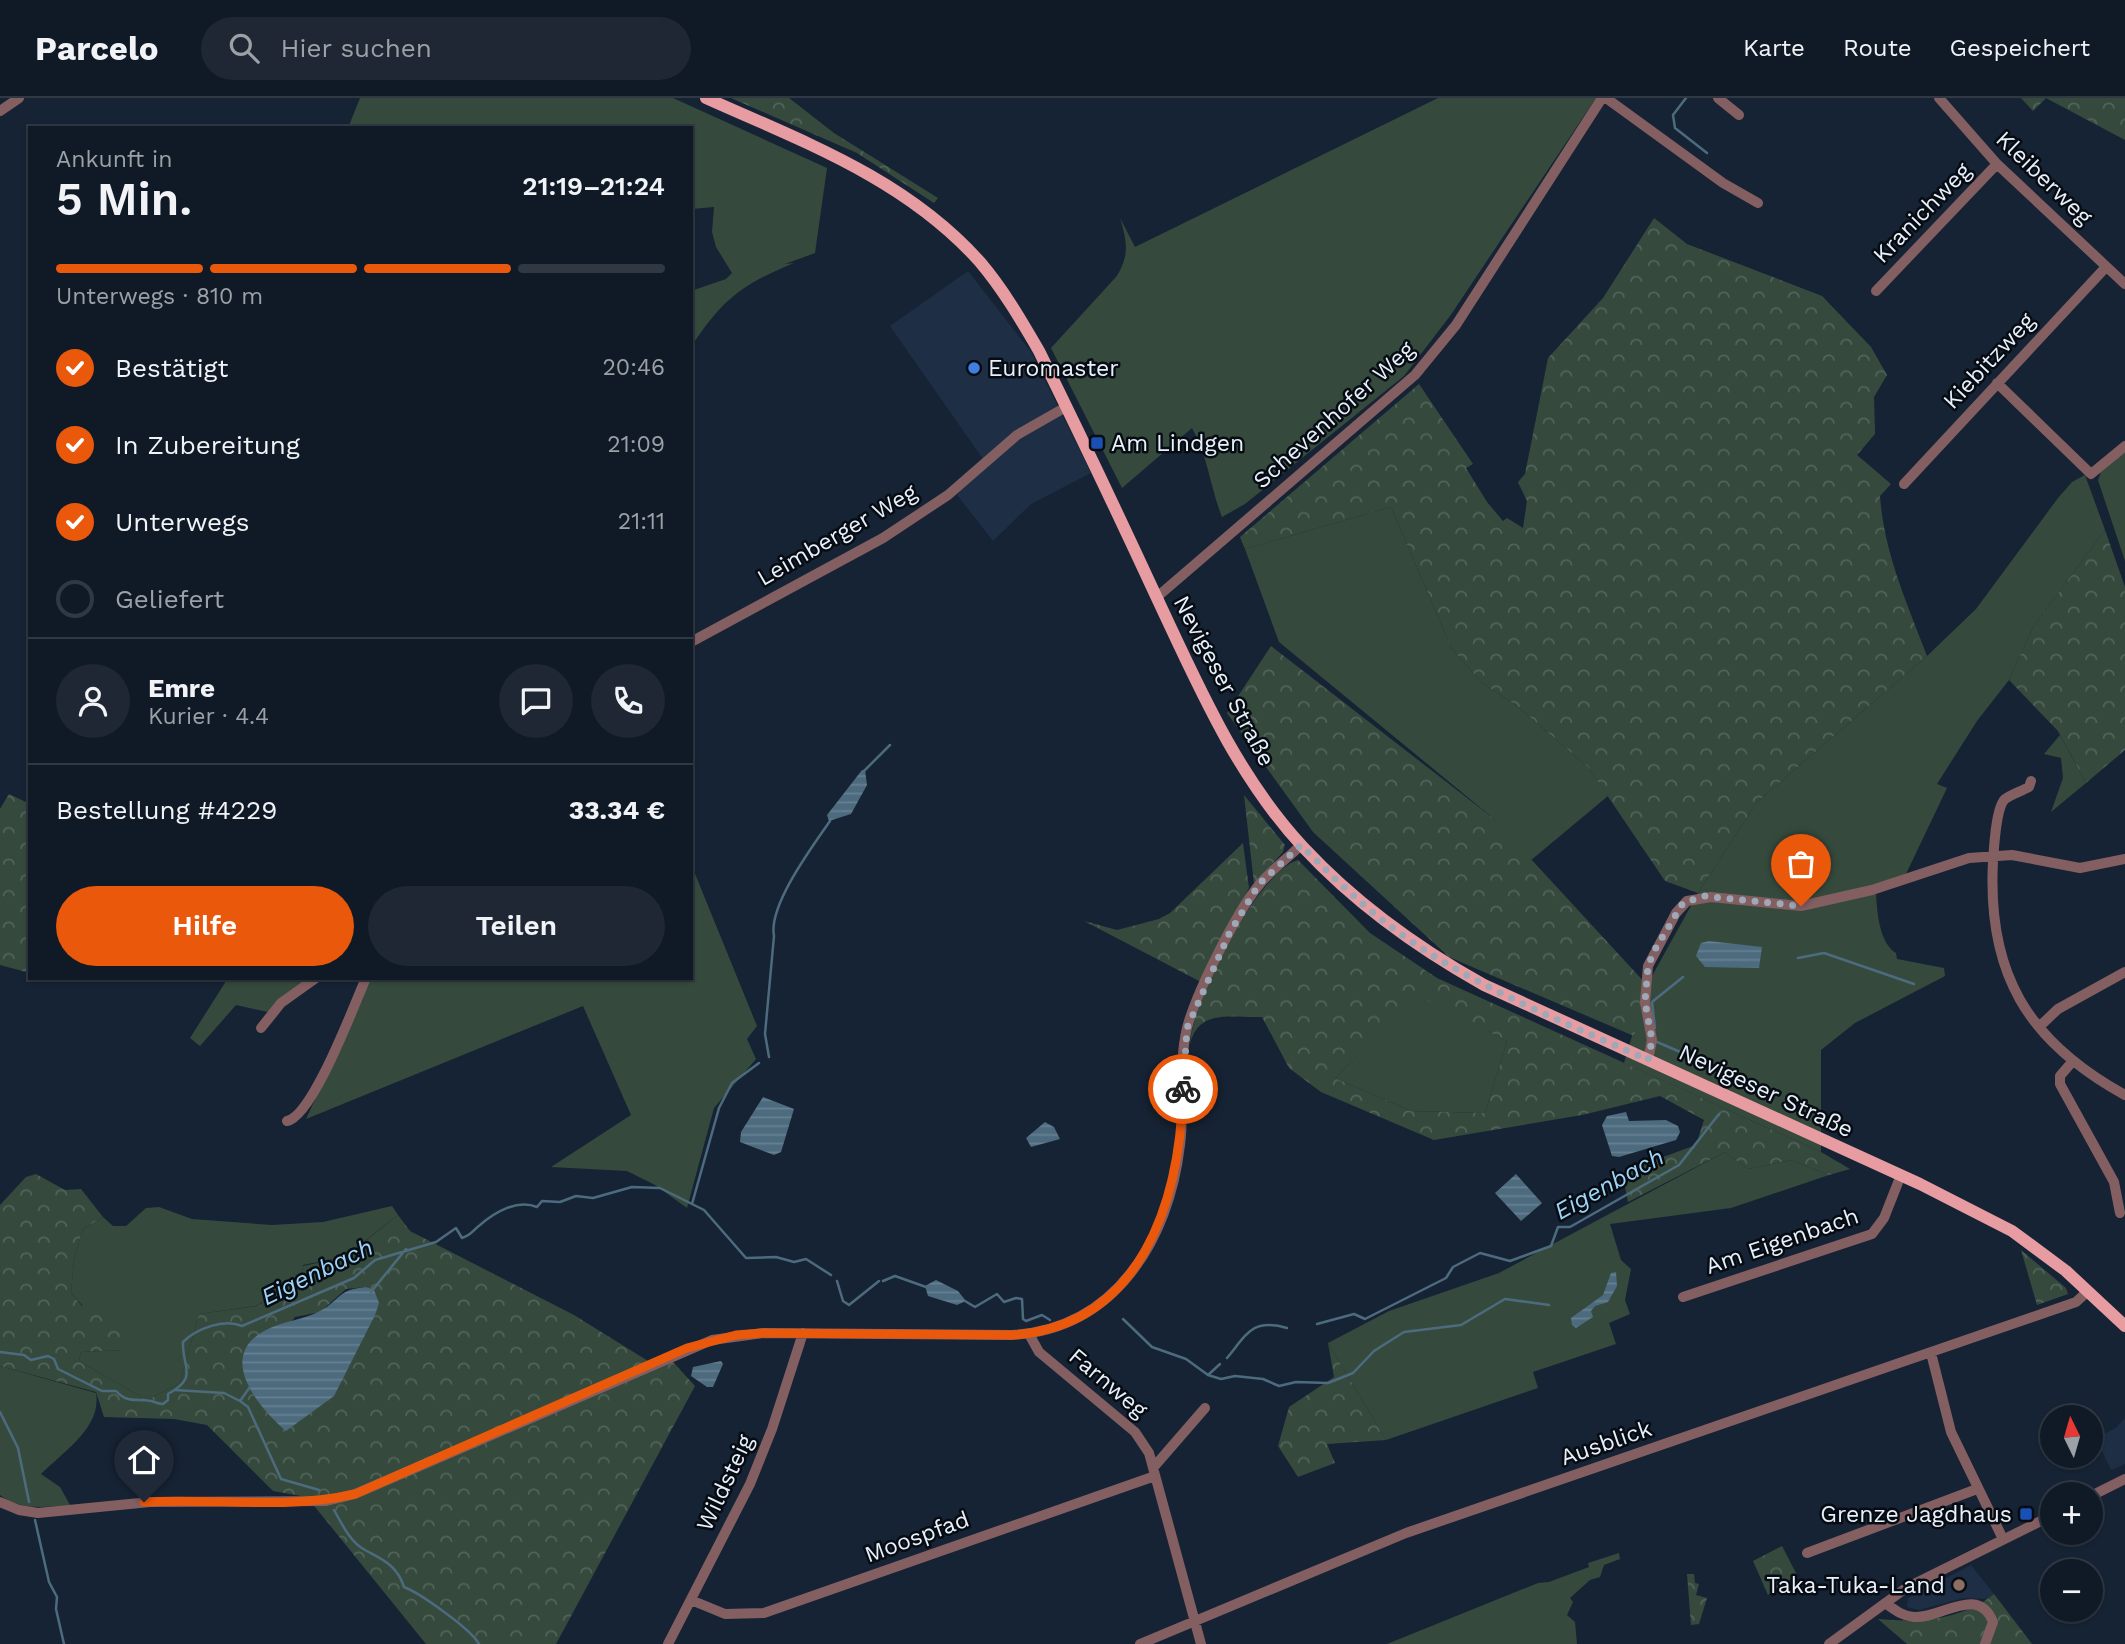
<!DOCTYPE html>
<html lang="de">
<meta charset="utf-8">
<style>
:root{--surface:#101a27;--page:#1e2733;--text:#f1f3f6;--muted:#9ca1a7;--line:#303844;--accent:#ea580c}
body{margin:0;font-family:"Work Sans",sans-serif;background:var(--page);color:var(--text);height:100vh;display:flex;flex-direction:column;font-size:26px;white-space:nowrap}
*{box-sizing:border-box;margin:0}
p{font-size:23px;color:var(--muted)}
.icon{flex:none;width:38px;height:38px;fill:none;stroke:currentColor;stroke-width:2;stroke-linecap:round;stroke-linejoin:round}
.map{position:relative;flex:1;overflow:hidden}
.panel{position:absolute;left:28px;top:28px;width:665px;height:854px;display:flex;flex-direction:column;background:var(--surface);border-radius:0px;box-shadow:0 2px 5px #0004,0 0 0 2px var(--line)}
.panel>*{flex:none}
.needle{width:46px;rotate:355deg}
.fabs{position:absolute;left:2040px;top:1307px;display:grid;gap:14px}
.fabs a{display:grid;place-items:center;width:63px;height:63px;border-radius:50%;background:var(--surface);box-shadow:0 2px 5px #0004,0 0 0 2px var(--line);font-size:35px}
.pin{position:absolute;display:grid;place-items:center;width:60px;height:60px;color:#fff;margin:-72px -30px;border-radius:50% 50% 50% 0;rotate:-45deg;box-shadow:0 0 7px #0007}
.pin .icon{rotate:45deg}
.courier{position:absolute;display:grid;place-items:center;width:70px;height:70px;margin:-35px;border:5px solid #ea580c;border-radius:50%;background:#fff;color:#222;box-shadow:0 2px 9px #0007}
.head em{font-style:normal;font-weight:600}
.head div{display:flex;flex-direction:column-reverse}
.head{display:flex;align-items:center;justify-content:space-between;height:119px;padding:0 28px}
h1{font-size:46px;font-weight:600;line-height:52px}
.bar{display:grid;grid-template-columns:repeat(4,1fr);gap:10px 7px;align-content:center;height:84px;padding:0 28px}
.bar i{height:9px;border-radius:5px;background:var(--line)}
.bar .active{background:var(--accent)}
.bar p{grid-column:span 4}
.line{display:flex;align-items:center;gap:18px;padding:0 28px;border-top:2px solid var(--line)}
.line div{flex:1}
.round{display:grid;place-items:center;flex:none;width:74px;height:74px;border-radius:37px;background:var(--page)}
ol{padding:0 28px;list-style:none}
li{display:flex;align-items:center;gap:21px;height:77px}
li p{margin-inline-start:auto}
li .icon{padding:7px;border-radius:50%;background:var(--accent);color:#fff;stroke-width:4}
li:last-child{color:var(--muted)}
li i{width:38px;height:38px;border:4px solid var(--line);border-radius:50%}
.action{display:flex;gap:14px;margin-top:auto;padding:14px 28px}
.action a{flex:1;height:80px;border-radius:42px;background:var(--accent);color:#fff;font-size:28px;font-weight:600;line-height:80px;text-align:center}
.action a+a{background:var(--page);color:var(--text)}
header{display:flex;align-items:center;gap:42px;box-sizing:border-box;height:98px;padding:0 35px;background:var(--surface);border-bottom:2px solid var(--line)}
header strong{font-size:33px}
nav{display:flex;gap:38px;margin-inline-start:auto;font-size:24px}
.search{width:490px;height:63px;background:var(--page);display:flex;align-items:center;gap:18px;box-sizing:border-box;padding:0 24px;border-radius:38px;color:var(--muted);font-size:26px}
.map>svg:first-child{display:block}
</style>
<header>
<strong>Parcelo</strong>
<div class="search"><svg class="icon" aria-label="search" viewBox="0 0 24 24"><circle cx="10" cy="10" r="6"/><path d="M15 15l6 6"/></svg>Hier suchen</div>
<nav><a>Karte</a><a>Route</a><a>Gespeichert</a></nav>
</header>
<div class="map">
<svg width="2125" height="1546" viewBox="0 0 2125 1546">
<defs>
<pattern id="forest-crowns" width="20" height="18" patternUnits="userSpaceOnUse" patternTransform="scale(1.75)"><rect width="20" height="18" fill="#354a3d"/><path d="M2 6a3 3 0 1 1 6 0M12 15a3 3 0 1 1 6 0" fill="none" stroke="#52645a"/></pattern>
<pattern id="water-rules" width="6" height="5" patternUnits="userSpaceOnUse" patternTransform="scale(1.75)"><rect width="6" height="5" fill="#4d6b7e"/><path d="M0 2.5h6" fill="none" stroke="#678091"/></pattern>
</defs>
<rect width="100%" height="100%" fill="#162334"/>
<path fill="#1e2f45" d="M968 173 1031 254 1091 375 1031 406 993 443 957 397 983 361 890 228Z
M2125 1320V1366L2111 1372 2096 1340 2116 1330Z
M1971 1467 1994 1496 1987 1501 1964 1500 1919 1512 1907 1509 1908 1500Z"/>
<path fill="#354a3d" d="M360 0H673L827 70 815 155 785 166 794 165C741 187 723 201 691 249V193L726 181 732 175 716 149 712 134 714 109 691 111V30H348Z
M1438 0H1596L1450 218 1404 278 1245 406 1222 419C1210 389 1208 358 1192 330L1122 390 1051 250 1116 179C1130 158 1127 143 1120 120L1135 149Z
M2125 353V463L2098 382 2101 374Z
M2085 377 2105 432 2033 529 2009 582 1977 623 1937 686 1947 690 1905 778 1876 795C1877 813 1879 845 1896 855L1897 861 1944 870 1945 878 1855 925 1821 952V1054L1624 965 1647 887 1698 795 1757 704 1927 558 1976 511 2058 400 2072 384Z
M1391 409 1452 551 1482 585 1517 608 1588 669 1608 698 1530 763 1493 720 1279 544 1245 451Z
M2060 637 2086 685 2051 714 2063 680 2061 660 2044 656Z
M691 766 757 928 747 941 756 961 714 1010 687 1110 655 1087 627 1073 551 1069 631 1017 583 908 306 1021 371 880H691Z
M228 880H309L268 914 236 907 200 948 190 940Z
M1419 897 1507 943 1485 1015 1411 1013 1335 980Z
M1725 1054 1748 1071 1791 1062 1829 1077 1731 1110 1610 1126 1621 1162 1631 1171 1625 1202 1630 1216 1609 1225 1616 1246 1533 1274 1538 1290 1386 1342 1328 1245 1389 1213 1499 1175Z
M392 1108 398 1117 344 1159 303 1167 302 1182 256 1208 199 1216 180 1285 147 1302 79 1263 81 1254 123 1252 71 1195 74 1161 83 1131 103 1119 113 1128H126L146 1110 159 1109 192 1121 272 1127 323 1124Z
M0 1268 96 1295C102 1329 64 1353 41 1376L60 1389 70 1407C45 1409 20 1413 0 1397Z
M1619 1455 1620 1461 1604 1467 1600 1479 1590 1482 1570 1500 1573 1504 1567 1517 1575 1524 1577 1546H1387L1538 1485 1549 1484 1589 1469 1588 1465Z"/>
<path fill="url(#forest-crowns)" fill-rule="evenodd" d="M731 0H789L834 35 938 100 934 105 857 55Z
M2021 0H2125V42L2046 0 2033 13Z
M1654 120 1687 146 1822 198 1871 249 1887 277 1874 299 1875 336 1857 357 1891 386 1880 398C1884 455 1907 505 1927 558L1757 704 1698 795 1665 783 1588 669 1517 608 1482 585 1452 551 1391 409 1245 451 1240 439 1419 286 1473 366 1466 370 1487 404 1503 423 1507 420 1523 430 1527 403 1518 384 1525 376 1548 260 1603 200Z
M2105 432 2125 489V652L2086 685 2058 633 2009 582 2033 529Z
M1271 548 1493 720 1647 887 1634 938 1449 859 1313 734 1227 615Z
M9 696 30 706V875L0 867V711Z
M1244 697 1285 747 1283 754 1254 786Z
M1243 745 1249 790 1201 884 1084 823 1117 832 1159 821 1170 815Z
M1298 762 1370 835 1437 880 1821 1054 1850 1071 1829 1077 1791 1062 1748 1071 1725 1054 1628 1104 1622 1074 1696 1047 1704 1022 1660 998 1582 1017 1434 1042 1321 994 1289 970 1262 919C1231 920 1199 910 1190 946 1192 905 1257 774 1298 762ZM1419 898 1507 943 1485 1015 1411 1013 1335 980Z
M36 1076 65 1092 81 1091 103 1119 83 1131 74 1161 71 1195 82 1208 100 1207 135 1236 123 1252 81 1254 79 1263 147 1302 180 1285 199 1216 257 1208 301 1182 303 1168 345 1159 398 1117 410 1133 574 1217 648 1263 673 1264 695 1288 556 1546H426L307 1399 273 1393 207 1327 174 1321 104 1319 96 1294 0 1268V1107L26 1079ZM366 1189 374 1193 286 1332 248 1287 295 1219 320 1214 346 1191Z
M2021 1152 2066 1190 2068 1196 2037 1207Z
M1328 1245 1386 1342 1327 1346 1335 1365 1298 1379 1278 1348 1289 1309 1334 1279Z
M1782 1448 1797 1477 1768 1497 1753 1463Z
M1687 1476H1694L1695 1485 1699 1486 1696 1497 1707 1500 1699 1526 1691 1527Z
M1994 1496 2032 1546H1907L1878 1521C1919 1525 1962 1522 1994 1496Z"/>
<path fill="url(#water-rules)" d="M862 672H865L867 687 851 716 829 723 827 717Z
M1709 843 1762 849 1759 870 1705 869 1696 858 1701 845Z
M763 999 794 1011 781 1054 774 1057 740 1044 741 1034Z
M1626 1014 1629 1023 1666 1022 1678 1028 1680 1034 1676 1042 1619 1059 1612 1058 1602 1027 1607 1018Z
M1045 1024 1054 1029 1060 1041 1031 1049 1026 1040Z
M1516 1076 1542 1105 1521 1123 1495 1095Z
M1616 1174 1617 1188 1608 1204 1595 1208 1591 1213 1593 1219 1576 1230 1572 1227 1571 1220 1603 1197 1611 1175Z
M936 1182 958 1193 966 1203 957 1207 928 1198 925 1188Z
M366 1189 374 1192 379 1205 375 1217 334 1298 286 1333C257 1308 217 1259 264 1233 281 1223 304 1222 320 1213 342 1201 336 1192 366 1189Z
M721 1263 723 1266 713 1289H707L691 1278 693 1269Z"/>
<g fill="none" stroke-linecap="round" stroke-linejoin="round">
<path stroke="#4d6b7e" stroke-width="2.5" d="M1686 0 1673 17 1675 30 1707 55
M863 674 890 647
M1798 860 1824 855 1914 886
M1655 930 1652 904 1683 879
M1657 944 1764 990 1759 994
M769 959 765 936 774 838C768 808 812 749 830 723
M692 1106 719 1010 732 985 759 965
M837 1183 843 1203 849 1207 879 1183
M883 1183 895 1178 926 1189
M371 1194 406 1151
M965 1203 975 1209 997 1196 1004 1204 1016 1200 1022 1201 1023 1221 1026 1223 1042 1217 1050 1222
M1123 1221 1152 1249 1186 1261 1208 1277 1220 1266
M1317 1226 1354 1216 1365 1221 1446 1180 1453 1169 1480 1155 1510 1163 1551 1148 1558 1129H1570L1679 1067 1719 1016
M0 1254 24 1257 31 1262 48 1258 54 1261 58 1271 102 1293H116C128 1306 136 1300 151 1303 155 1304 159 1306 163 1306L168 1302V1296C199 1279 182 1270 183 1244 196 1231 224 1220 242 1228L354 1180 375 1162 436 1144 456 1130 462 1140C472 1137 473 1132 480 1127 495 1114 517 1101 537 1109L542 1103 560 1104 576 1098 593 1100 632 1089 660 1090 704 1112 746 1160 776 1159 794 1164 806 1161 831 1177
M1227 1260C1247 1236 1252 1220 1287 1230
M1208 1277 1221 1281 1235 1278 1263 1281 1279 1288 1296 1284 1328 1285 1353 1275 1374 1253 1404 1234 1461 1227 1505 1201 1549 1207
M175 1292 224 1295 240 1303 250 1289
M240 1303 248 1309 281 1381 319 1392
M0 1314 18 1350 29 1404
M334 1412C342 1426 350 1444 365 1452 383 1462 397 1467 404 1489 420 1495 472 1532 479 1546
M35 1422 49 1484 57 1499 56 1511 64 1546"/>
<path stroke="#845f62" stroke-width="10" d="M1606 0 1723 85 1758 105
M1718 0 1739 17
M1939 0 1997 66 2125 186
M0 13 19 0
M1876 193 1997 66
M1997 285 2091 376 2125 348
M1904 386 2106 169
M1157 499 1415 277 1456 227 1602 0
M691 544 883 440 948 397 1017 337 1066 309
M2031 683 2029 689C2022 693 2012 696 2005 701 1996 709 1994 750 1993 763 1987 875 2027 943 2125 997
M2040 928 2058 911 2125 874
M261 930 281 905 316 880
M1648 962 1652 942 1645 904 1648 868 1676 815 1687 803 1711 799 1801 808 1872 792 1969 760 2012 757 2080 770 2125 761
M2072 964 2060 978V986L2114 1084 2120 1115
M287 1023C313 1018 354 907 366 880
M1683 1199 1872 1136 1884 1120 1901 1077
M1029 1236 1039 1254 1135 1334 1149 1355 1201 1546
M1931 1255 1951 1334 2003 1441
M1153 1370 1205 1310
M2091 1398 2125 1381
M0 1404 19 1412 38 1415 150 1404 326 1403 355 1396 712 1242 763 1235 1012 1237C1115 1231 1169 1142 1180 1047 1185 1009 1178 967 1187 930 1196 895 1236 815 1259 787 1271 772 1287 761 1301 747
M1807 1455 1977 1391
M691 1502 725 1516 764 1515 1155 1378
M1885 1505C1895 1512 1902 1518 1914 1519 1941 1521 1978 1486 1993 1524L1985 1546
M668 1546 750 1386 772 1331 803 1235
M1140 1546 1406 1435 2076 1204 2087 1194
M1829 1546 1906 1490 2053 1417"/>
<path stroke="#e79ca2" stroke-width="12" d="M706 0C804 44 906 81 980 164 1003 191 1021 222 1039 253 1079 334 1118 416 1156 498 1197 585 1236 677 1303 749 1356 806 1416 849 1484 887L1920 1086 2012 1133 2066 1173 2125 1228"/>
</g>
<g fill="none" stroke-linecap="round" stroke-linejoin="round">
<path stroke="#9ea8b6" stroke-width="7" stroke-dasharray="0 12.6" d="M1183 991 1187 930 1229 836 1259 786 1301 747C1333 779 1364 810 1401 836 1476 890 1564 924 1648 962L1652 942 1645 904 1648 868 1654 853 1683 805 1704 798 1801 808"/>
<path stroke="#ea580c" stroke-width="9" d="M144 1404C215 1400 286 1412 355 1396L687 1250 736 1237 762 1235 1012 1237C1142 1228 1180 1103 1183 991"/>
</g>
<circle fill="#3f7fe0" stroke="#070c13" stroke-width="2.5" cx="974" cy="270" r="7"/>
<g fill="#1a4fb4" stroke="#070c13" stroke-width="2.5">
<rect x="1090" y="338" width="14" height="14" rx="3.5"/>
<rect x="2019" y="1409" width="14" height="14" rx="3.5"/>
</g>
<circle fill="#8d6e63" stroke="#070c13" stroke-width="2.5" cx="1959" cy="1487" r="7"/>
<g text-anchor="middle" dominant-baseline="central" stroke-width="5" stroke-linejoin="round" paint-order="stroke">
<g font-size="23" fill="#e8f0fc" stroke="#070c13">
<text transform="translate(2044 80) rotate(44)">Kleiberweg</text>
<text transform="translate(1922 115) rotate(-46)">Kranichweg</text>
<text transform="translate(1989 263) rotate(-47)">Kiebitzweg</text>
<text transform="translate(1334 317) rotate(-42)">Schevenhofer Weg</text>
<text transform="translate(837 437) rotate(-30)">Leimberger Weg</text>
<text transform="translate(1224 583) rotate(62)">Nevigeser Straße</text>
<text transform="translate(1766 993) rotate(25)">Nevigeser Straße</text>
<text transform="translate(1782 1143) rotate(-19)">Am Eigenbach</text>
<text transform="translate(1108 1285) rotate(40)">Farnweg</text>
<text transform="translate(1606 1345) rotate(-19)">Ausblick</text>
<text transform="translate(725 1385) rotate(-65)">Wildsteig</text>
<text transform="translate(917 1439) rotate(-20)">Moospfad</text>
</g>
<g font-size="23" fill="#e8f0fc" stroke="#070c13" text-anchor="start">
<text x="988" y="270">Euromaster</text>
<text x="1111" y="345">Am Lindgen</text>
<text x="2012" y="1416" text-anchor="end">Grenze Jagdhaus</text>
<text x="1945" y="1487" text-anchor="end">Taka-Tuka-Land</text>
</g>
<g font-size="24" font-style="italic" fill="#9dd4f8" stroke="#070c13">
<text transform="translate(1609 1086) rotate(-29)">Eigenbach</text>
<text transform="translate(317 1174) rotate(-26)">Eigenbach</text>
</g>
</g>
</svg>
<div class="fabs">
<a><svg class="needle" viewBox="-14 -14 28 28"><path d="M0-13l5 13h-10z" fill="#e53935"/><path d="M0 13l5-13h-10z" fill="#9ca1a7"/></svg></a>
<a>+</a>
<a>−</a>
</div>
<div class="pin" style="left:1801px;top:808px;background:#ea580c"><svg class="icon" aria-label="bag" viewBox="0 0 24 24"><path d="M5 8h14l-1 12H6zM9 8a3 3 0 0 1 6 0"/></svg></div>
<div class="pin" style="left:144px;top:1404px;background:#1f2937"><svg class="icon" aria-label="home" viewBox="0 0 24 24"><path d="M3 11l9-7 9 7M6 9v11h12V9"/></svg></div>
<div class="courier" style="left:1183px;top:991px"><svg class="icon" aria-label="bike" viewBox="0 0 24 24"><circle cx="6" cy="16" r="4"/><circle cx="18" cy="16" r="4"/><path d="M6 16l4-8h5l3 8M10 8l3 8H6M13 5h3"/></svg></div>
<section class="panel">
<div class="head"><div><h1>5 Min.</h1><p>Ankunft in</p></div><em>21:19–21:24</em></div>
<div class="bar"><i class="active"></i><i class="active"></i><i class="active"></i><i></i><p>Unterwegs · 810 m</p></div>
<ol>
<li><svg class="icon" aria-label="check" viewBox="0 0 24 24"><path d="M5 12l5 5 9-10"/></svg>Bestätigt<p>20:46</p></li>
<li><svg class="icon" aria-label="check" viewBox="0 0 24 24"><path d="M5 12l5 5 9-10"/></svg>In Zubereitung<p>21:09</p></li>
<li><svg class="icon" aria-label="check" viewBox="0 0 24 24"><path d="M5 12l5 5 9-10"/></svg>Unterwegs<p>21:11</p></li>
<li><i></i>Geliefert</li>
</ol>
<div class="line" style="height:126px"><a class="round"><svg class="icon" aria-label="person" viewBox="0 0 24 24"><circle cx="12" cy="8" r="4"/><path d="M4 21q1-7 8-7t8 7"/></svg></a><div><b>Emre</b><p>Kurier · 4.4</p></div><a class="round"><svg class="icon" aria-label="chat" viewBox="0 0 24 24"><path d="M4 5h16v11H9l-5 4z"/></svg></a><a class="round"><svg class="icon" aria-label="phone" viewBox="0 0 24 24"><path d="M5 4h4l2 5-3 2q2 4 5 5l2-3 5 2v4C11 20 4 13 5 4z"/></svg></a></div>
<div class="line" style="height:91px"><div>Bestellung #4229</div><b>33.34 €</b></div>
<div class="action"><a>Hilfe</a><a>Teilen</a></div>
</section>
</div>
